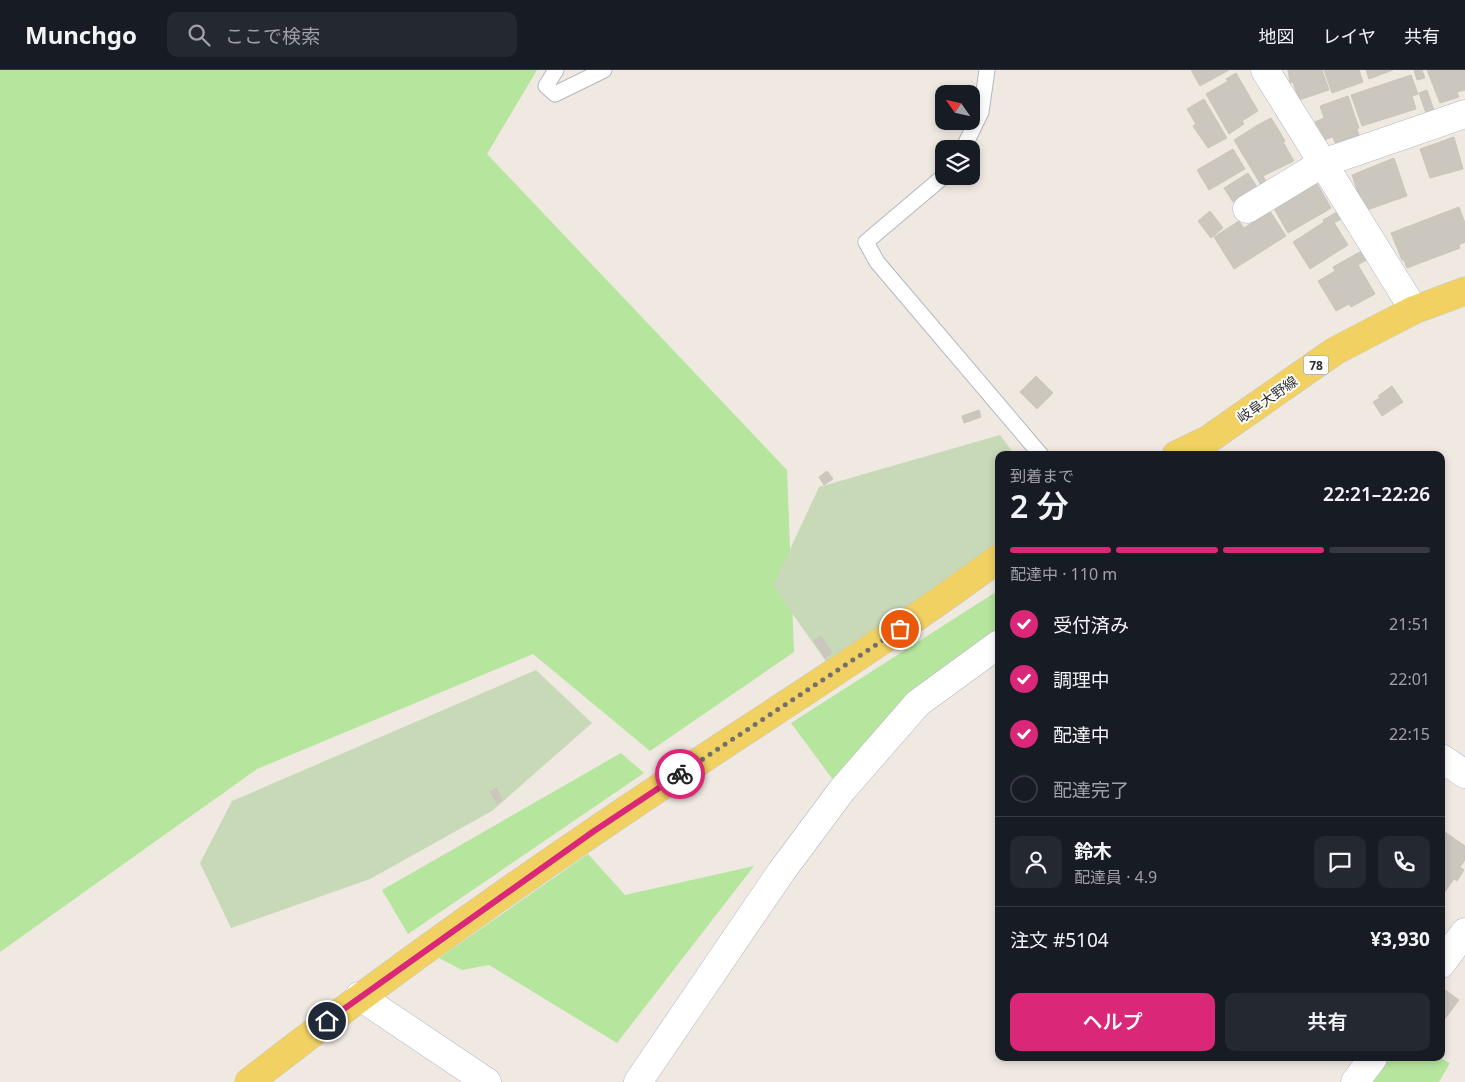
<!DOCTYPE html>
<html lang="ja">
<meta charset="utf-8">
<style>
:root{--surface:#171b24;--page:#242831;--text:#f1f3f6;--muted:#9ea1a6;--line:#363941;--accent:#db2777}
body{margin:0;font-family:"Noto Sans","Noto Sans JP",sans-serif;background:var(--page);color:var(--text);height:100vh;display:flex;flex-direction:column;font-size:19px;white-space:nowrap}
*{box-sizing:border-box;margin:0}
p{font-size:16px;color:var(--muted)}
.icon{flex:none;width:28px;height:28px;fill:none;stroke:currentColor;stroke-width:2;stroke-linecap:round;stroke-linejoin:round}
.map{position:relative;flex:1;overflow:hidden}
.sheet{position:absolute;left:995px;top:381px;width:450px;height:610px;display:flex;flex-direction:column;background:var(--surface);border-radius:10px;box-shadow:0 2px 8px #0003}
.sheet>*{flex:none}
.needle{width:32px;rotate:304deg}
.buttons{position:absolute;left:935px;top:15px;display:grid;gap:10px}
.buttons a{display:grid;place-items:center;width:45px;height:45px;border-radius:10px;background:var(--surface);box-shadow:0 2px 8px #0003;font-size:25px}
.pin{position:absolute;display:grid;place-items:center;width:42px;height:42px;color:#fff;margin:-21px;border:2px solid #fff;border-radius:50%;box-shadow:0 1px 5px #0007}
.courier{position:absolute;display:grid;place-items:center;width:50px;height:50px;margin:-25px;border:4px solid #db2777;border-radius:50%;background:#fff;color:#222;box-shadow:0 1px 6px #0007}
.headline em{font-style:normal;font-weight:600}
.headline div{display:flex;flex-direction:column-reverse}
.headline{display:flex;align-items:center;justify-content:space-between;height:85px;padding:0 15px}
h1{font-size:32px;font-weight:600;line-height:38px}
.bar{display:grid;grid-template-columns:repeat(4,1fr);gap:8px 5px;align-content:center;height:60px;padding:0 15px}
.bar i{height:6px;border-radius:4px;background:var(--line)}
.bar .on{background:var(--accent)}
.bar p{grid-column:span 4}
.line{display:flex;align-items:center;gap:12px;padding:0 15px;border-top:1px solid var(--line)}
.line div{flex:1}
.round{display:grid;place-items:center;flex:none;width:52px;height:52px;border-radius:10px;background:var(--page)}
ol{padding:0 15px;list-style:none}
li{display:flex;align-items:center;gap:15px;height:55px}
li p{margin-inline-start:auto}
li .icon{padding:5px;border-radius:50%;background:var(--accent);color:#fff;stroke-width:4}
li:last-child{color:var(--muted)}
li i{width:28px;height:28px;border:2px solid var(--line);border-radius:50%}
.action{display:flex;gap:10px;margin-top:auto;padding:10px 15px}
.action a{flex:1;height:58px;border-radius:10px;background:var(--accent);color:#fff;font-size:20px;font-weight:600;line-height:58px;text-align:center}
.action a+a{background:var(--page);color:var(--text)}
header{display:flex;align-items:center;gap:30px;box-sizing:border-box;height:70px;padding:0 25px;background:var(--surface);border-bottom:1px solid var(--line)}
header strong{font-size:24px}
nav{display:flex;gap:28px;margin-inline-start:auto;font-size:18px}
.search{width:350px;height:45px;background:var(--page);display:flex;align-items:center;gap:12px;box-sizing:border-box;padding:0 18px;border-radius:10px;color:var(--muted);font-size:19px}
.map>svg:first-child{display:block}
</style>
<header>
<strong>Munchgo</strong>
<div class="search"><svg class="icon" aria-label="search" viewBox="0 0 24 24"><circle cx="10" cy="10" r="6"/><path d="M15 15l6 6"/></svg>ここで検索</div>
<nav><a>地図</a><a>レイヤ</a><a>共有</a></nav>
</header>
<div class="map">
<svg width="1465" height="1012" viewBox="0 0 1465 1012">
<rect width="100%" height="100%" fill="#efe9e1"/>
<path fill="#b6e59e" d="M0 0H537L487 84 787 400 794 582 650 681 533 584 257 699 0 882Z
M999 520V559L901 631 834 711 791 653Z
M621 683 644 703 408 864 382 820Z
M588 784 625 825 754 796 617 973 489 895 462 900 439 888Z
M1384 988H1440L1450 993 1439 1012H1366Z"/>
<path fill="#c8d9b8" d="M1000 365 1015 385H999V474L827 593 773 516 819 417Z
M536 600 592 653 492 741 370 809 231 858 200 793 232 731Z"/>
<path fill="#cbc7bf" stroke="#cbc5ba" d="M1191 0H1229L1200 16Z
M1288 0H1322L1329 20 1299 30 1293 12 1290 13Z
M1324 0H1359L1363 12 1332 23Z
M1366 0H1393L1369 9Z
M1414 0H1422L1425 8 1417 10Z
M1465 0V20L1457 22 1459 27 1440 33 1427 0Z
M1236 3 1258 41 1242 51 1244 54 1229 64 1206 24 1228 11 1226 9Z
M1411 5 1418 24 1412 26 1416 39 1362 56 1351 25Z
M1427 20 1436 46 1428 49 1419 23Z
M1348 26 1359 58 1321 71 1315 52 1324 48 1320 36Z
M1204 29 1227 68 1208 78 1193 56 1196 54 1187 39Z
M1271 48 1278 59 1273 62 1270 57 1260 63 1256 56Z
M1256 56 1260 63 1270 57 1273 62 1278 59 1285 71 1283 72 1294 91 1263 106 1267 113 1261 115 1234 70Z
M1357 59 1359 65 1335 73 1333 67Z
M1454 67 1463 99 1430 108 1420 79Z
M1233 79 1245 99 1209 120 1197 100Z
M1394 88 1407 126 1364 141 1352 105Z
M1248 103 1257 117 1233 132 1224 118Z
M1315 110 1331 138 1321 144 1315 133 1320 130 1310 113Z
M1310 113 1320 130 1315 133 1321 144 1288 163 1272 135Z
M1459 137 1465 153V172L1459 175 1460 178 1407 198 1404 190H1402L1391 163Z
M1210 141 1223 158 1211 168 1198 151Z
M1270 141 1286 166 1234 199 1214 167 1239 151 1244 158Z
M1337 142 1342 149 1326 156 1323 150Z
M1333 151 1348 175 1310 199 1293 172 1324 152 1326 156Z
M1362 181 1367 190 1361 193 1356 184Z
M1356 184 1361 193 1358 195 1375 224 1351 237 1349 234 1336 241 1318 211 1335 201 1333 197Z
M1036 306 1053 323 1037 339 1020 322Z
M1392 316 1403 332 1382 346 1373 332 1380 328 1378 326Z
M979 340 981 347 964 353 962 346Z
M827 401 833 409 824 415 819 407Z
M821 566 832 583 825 588 814 571Z
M496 718 502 730 497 733 490 722Z
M1442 760 1465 776V790L1460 797 1464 800 1457 811 1454 809 1441 827Z
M1441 917 1459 930 1441 954Z"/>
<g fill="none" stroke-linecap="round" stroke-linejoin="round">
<g stroke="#b4b7c1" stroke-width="17">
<path id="service" d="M556 0 546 16 555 24 604 0
M963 79 981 42 987 0
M944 106 866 172 877 192 1041 385"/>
</g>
<g stroke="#b4b7c1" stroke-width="29">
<path id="minor" d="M1265 0 1414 240
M1247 139 1323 93 1465 44
M1441 688 1465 704
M1441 894 1465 862
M359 926 487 1012
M638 1012 781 802 842 720 918 633 999 574
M1355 1012 1373 988"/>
</g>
<g stroke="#c9c9c9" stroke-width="29">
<path id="primary" d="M1176 385 1209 369 1335 281 1414 240 1465 221
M249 1012C361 925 477 841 595 761 729 669 868 585 999 488"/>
</g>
<use href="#service" stroke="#fff" stroke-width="15"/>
<use href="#minor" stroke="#fff" stroke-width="28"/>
<use href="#primary" stroke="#f2d163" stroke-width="28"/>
</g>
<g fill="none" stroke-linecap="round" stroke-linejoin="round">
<path stroke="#726f6d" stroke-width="5" stroke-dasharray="0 9" d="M680 704 900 559"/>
<path stroke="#db2777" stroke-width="6" d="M327 951 594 761 680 704"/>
</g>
<g text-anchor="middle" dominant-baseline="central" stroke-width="4" stroke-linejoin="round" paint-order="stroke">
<rect fill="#fff" stroke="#6d6d6d" stroke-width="1" x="1303.5" y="285.5" width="25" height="19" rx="4"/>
<g font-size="12" font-weight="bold" fill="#2e2e2e">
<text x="1316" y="295">78</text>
</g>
<g font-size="14" fill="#2e2e2e" stroke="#fff">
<text transform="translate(1267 329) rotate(-35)">岐阜大野線</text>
</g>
</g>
</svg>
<div class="buttons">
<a><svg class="needle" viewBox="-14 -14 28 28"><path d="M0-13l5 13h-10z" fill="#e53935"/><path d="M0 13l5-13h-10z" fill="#9ea1a6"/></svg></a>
<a><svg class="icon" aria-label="layers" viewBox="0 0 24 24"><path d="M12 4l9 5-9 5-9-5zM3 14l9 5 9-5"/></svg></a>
</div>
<div class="pin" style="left:900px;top:559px;background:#ea580c"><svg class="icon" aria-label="bag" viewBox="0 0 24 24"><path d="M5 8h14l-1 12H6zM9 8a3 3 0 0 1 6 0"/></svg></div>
<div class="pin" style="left:327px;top:951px;background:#1f2937"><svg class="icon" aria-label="home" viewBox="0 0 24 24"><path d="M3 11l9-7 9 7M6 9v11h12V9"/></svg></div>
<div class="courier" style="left:680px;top:704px"><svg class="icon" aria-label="bike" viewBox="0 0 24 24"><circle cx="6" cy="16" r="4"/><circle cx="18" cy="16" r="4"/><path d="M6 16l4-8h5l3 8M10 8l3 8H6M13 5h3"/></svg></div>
<section class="sheet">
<div class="headline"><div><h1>2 分</h1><p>到着まで</p></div><em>22:21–22:26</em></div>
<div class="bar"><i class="on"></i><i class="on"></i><i class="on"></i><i></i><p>配達中 · 110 m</p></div>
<ol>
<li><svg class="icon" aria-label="check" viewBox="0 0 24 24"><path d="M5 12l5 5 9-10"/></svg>受付済み<p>21:51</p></li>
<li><svg class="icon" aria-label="check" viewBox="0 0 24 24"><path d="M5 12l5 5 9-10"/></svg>調理中<p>22:01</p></li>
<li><svg class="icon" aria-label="check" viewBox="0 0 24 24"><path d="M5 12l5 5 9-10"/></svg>配達中<p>22:15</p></li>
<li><i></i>配達完了</li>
</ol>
<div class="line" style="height:90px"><a class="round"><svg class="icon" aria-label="person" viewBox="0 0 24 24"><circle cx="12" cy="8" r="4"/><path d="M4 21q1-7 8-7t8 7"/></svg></a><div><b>鈴木</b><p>配達員 · 4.9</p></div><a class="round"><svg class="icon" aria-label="chat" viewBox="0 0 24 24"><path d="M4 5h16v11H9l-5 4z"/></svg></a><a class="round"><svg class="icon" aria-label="phone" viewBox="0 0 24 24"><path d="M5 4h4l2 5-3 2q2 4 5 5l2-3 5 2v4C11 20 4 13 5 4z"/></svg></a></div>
<div class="line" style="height:65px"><div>注文 #5104</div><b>¥3,930</b></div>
<div class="action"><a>ヘルプ</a><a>共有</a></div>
</section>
</div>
